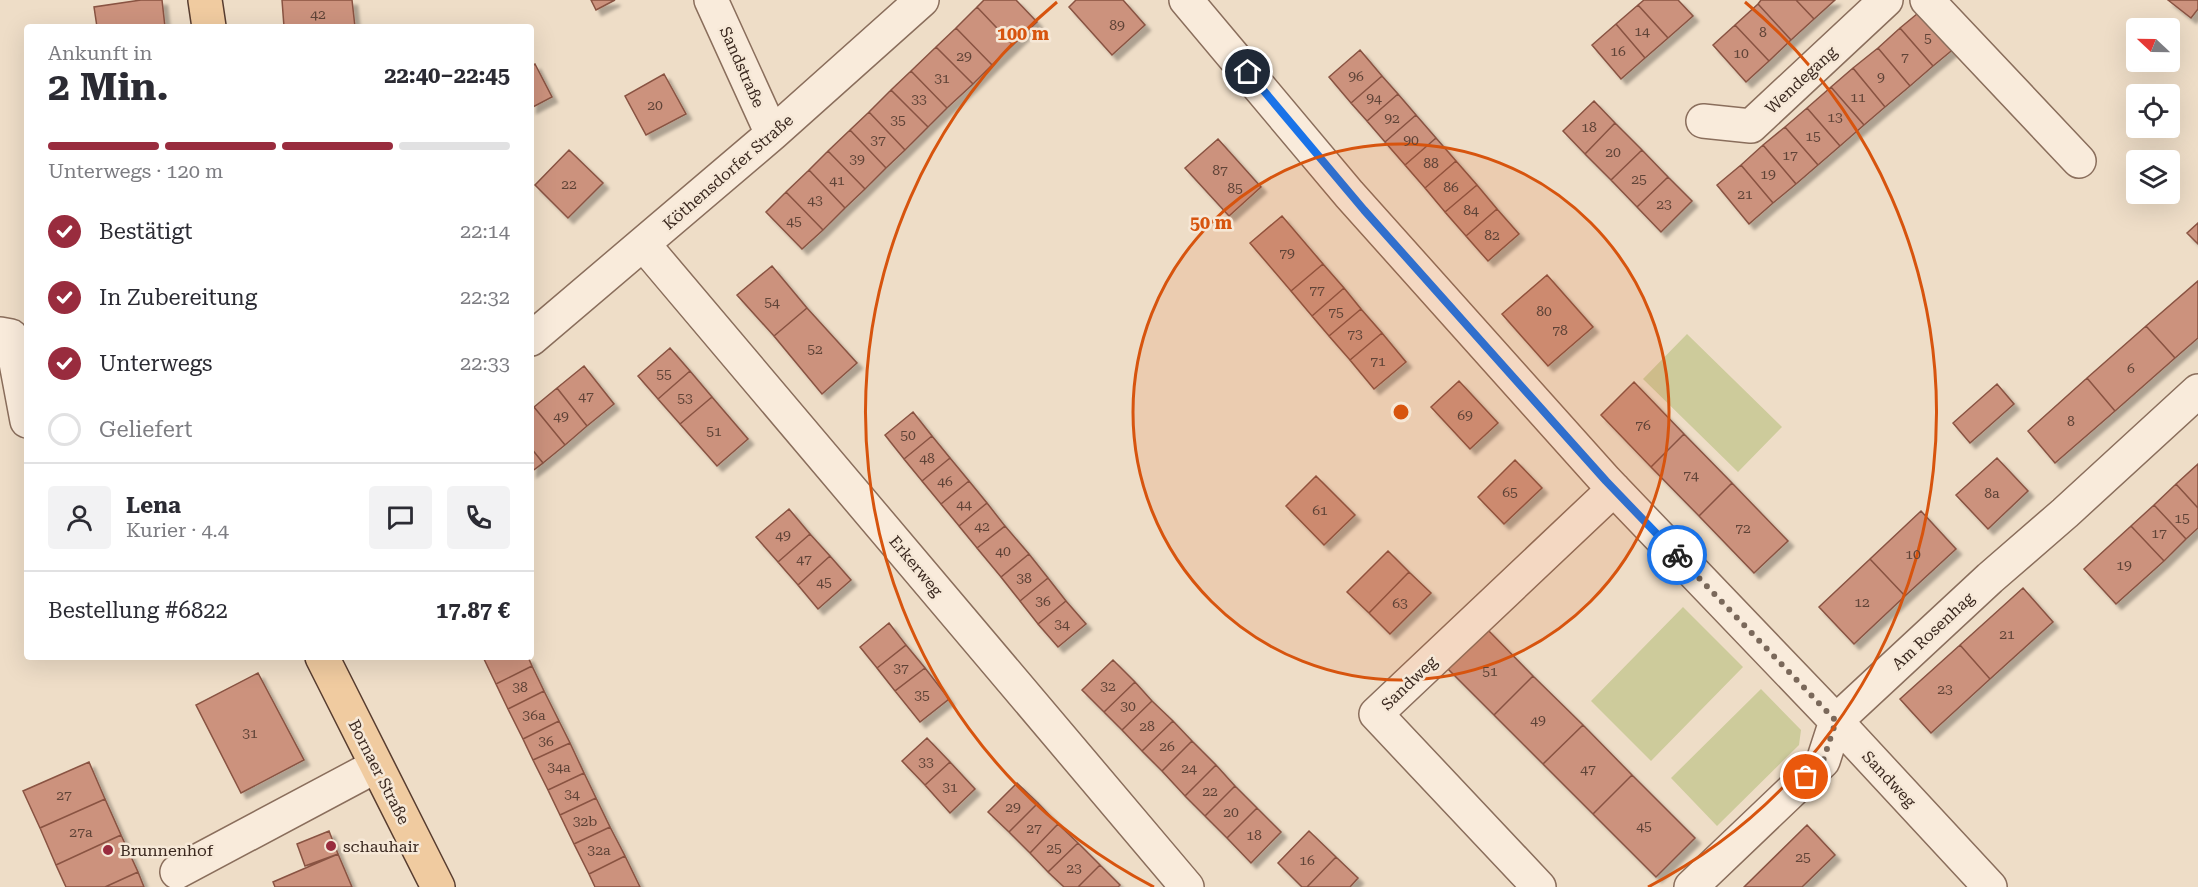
<!DOCTYPE html>
<html lang="de">
<meta charset="utf-8">
<style>
:root{--surface:#fff;--page:#f2f2f3;--text:#2b2b33;--muted:#7c7c81;--line:#e1e1e2;--accent:#992c3e}
body{margin:0;font-family:"Roboto Serif",serif;background:var(--page);color:var(--text);height:100vh;display:flex;flex-direction:column;font-size:22px;white-space:nowrap}
*{box-sizing:border-box;margin:0}
p{font-size:20px;color:var(--muted)}
.icon{flex:none;width:33px;height:33px;fill:none;stroke:currentColor;stroke-width:2;stroke-linecap:round;stroke-linejoin:round}
.map{position:relative;flex:1;overflow:hidden}
.details{position:absolute;left:24px;top:24px;width:510px;height:636px;display:flex;flex-direction:column;background:var(--surface);border-radius:6px;box-shadow:0 6px 24px #0002}
.details>*{flex:none}
.needle{width:39px;rotate:292deg}
.fabs{position:absolute;left:2126px;top:18px;display:grid;gap:12px}
.fabs a{display:grid;place-items:center;width:54px;height:54px;border-radius:6px;background:var(--surface);box-shadow:0 6px 24px #0002;font-size:30px}
.pin{position:absolute;display:grid;place-items:center;width:51px;height:51px;color:#fff;margin:-26px;border:3px solid #fff;border-radius:50%;box-shadow:0 2px 6px #0007}
.courier{position:absolute;display:grid;place-items:center;width:60px;height:60px;margin:-30px;border:4px solid #1a73e8;border-radius:50%;background:#fff;color:#222;box-shadow:0 2px 8px #0007}
.summary em{font-style:normal;font-weight:700}
.summary div{display:flex;flex-direction:column-reverse}
.summary{display:flex;align-items:center;justify-content:space-between;height:102px;padding:0 24px}
h1{font-size:39px;font-weight:700;line-height:45px}
.bar{display:grid;grid-template-columns:repeat(4,1fr);gap:9px 6px;align-content:center;height:72px;padding:0 24px}
.bar i{height:8px;border-radius:4px;background:var(--line)}
.bar .active{background:var(--accent)}
.bar p{grid-column:span 4}
.line{display:flex;align-items:center;gap:15px;padding:0 24px;border-top:2px solid var(--line)}
.line div{flex:1}
.round{display:grid;place-items:center;flex:none;width:63px;height:63px;border-radius:6px;background:var(--page)}
ol{padding:0 24px;list-style:none}
li{display:flex;align-items:center;gap:18px;height:66px}
li p{margin-inline-start:auto}
li .icon{padding:6px;border-radius:50%;background:var(--accent);color:#fff;stroke-width:4}
li:last-child{color:var(--muted)}
li i{width:33px;height:33px;border:3px solid var(--line);border-radius:50%}
.map>svg:first-child{display:block}
</style>
<div class="map">
<svg width="2198" height="887" viewBox="0 0 2198 887">
<defs>
<filter id="shadow"><feDropShadow dx="5.5" dy="5.5" stdDeviation="1.5" flood-color="#0004"/></filter>
</defs>
<rect width="100%" height="100%" fill="#eeddc7"/>
<path fill="#cdcb9b" d="M1687 334 1782 427 1738 472 1643 379Z
M1683 607 1743 667 1651 761 1591 701Z
M1761 689 1801 730 1799 745 1717 826 1671 778Z"/>
<path fill="#cc927d" stroke="#895342" stroke-width="1.5" filter="url(#shadow)" d="M141 0H162L165 27H97L94 7Z
M282 0H352L355 27H284Z
M591 0H615L596 10Z
M984 0H1016L1037 22 1013 45 977 7Z
M1076 0H1123L1145 25 1112 55 1069 7Z
M1644 0H1678L1693 16 1668 38 1638 5Z
M1761 0H1796L1814 19 1791 40 1758 4Z
M1796 0H1835L1814 19Z
M2168 0H2198V9L2191 18Z
M1758 4 1791 40 1769 61 1735 25Z
M1638 5 1668 38 1645 58 1616 24Z
M977 7 1013 45 992 65 956 28Z
M1923 9 1956 47 1933 66 1900 28Z
M1616 24 1645 58 1621 79 1592 45Z
M1735 25 1769 61 1746 82 1713 45Z
M956 28 992 65 973 84 936 47Z
M1900 28 1933 66 1910 86 1878 48Z
M936 47 973 84 947 108 911 71Z
M1878 48 1910 86 1885 107 1853 68Z
M1360 50 1382 76 1351 103 1329 77Z
M535 64 552 97 531 108V66Z
M1853 68 1885 107 1864 125 1831 87Z
M911 71 947 108 928 127 891 90Z
M664 74 686 114 646 135 625 96Z
M1382 76 1398 94 1367 121 1351 103Z
M1831 87 1864 125 1840 146 1807 108Z
M891 90 928 127 905 150 869 112Z
M1398 94 1416 115 1385 142 1367 121Z
M1594 101 1615 123 1585 154 1563 131Z
M1807 108 1840 146 1818 165 1785 127Z
M869 112 905 150 886 168 850 130Z
M1416 115 1436 138 1405 165 1385 142Z
M1615 123 1642 150 1611 180 1585 154Z
M1785 127 1818 165 1796 184 1763 145Z
M850 130 886 168 865 189 828 151Z
M1436 138 1456 161 1425 188 1405 165Z
M1218 139 1261 187 1229 216 1185 168Z
M1763 145 1796 184 1773 203 1741 165Z
M569 150 603 183 568 218 535 185Z
M1642 150 1668 177 1637 207 1611 180Z
M828 151 865 189 845 208 809 170Z
M1456 161 1477 185 1445 212 1425 188Z
M1741 165 1773 203 1749 224 1717 185Z
M809 170 845 208 823 230 786 192Z
M1668 177 1692 201 1661 232 1637 207Z
M1477 185 1497 209 1466 236 1445 212Z
M786 192 823 230 802 249 766 212Z
M1497 209 1519 234 1488 261 1466 236Z
M1282 216 1323 264 1291 291 1250 243Z
M2198 223V244L2187 233Z
M1323 264 1344 288 1312 316 1291 291Z
M772 266 807 308 774 336 737 295Z
M1547 275 1593 327 1548 366 1502 314Z
M2198 281V338L2175 358 2146 326Z
M1344 288 1361 309 1329 336 1312 316Z
M807 308 857 363 822 394 774 336Z
M1361 309 1382 333 1350 360 1329 336Z
M2146 326 2175 358 2115 411 2087 378Z
M1382 333 1406 362 1374 389 1350 360Z
M670 348 690 371 658 399 638 376Z
M584 366 614 404 587 426 557 388Z
M690 371 712 397 680 424 658 399Z
M2087 378 2115 411 2055 463 2028 431Z
M1459 381 1498 423 1470 449 1431 407Z
M1634 382 1684 434 1651 467 1601 415Z
M1997 384 2014 404 1970 443 1953 423Z
M557 388 587 426 565 445 534 407Z
M712 397 748 439 717 466 680 424Z
M534 407 565 445 543 463 531 448V409Z
M913 412 932 436 904 459 885 435Z
M1684 434 1732 483 1699 516 1651 467Z
M932 436 950 458 922 481 904 459Z
M531 448 543 463 531 472Z
M950 458 969 481 941 504 922 481Z
M1997 458 2028 491 1988 529 1956 495Z
M1515 460 1542 488 1504 524 1478 497Z
M2198 464V508L2176 484Z
M1316 476 1355 515 1324 545 1286 506Z
M969 481 987 503 959 526 941 504Z
M1732 483 1788 541 1754 573 1699 516Z
M2176 484 2198 508V528L2186 539 2154 505Z
M987 503 1005 526 977 548 959 526Z
M2154 505 2186 539 2164 561 2131 526Z
M789 509 810 534 778 562 756 537Z
M1921 511 1956 549 1905 596 1870 559Z
M1005 526 1029 554 1001 577 977 548Z
M2131 526 2164 561 2116 604 2084 569Z
M810 534 830 556 798 585 778 562Z
M1388 551 1409 572 1369 613 1347 592Z
M1029 554 1048 578 1020 601 1001 577Z
M830 556 851 580 818 609 798 585Z
M1870 559 1905 596 1854 644 1819 607Z
M1409 572 1431 593 1390 634 1369 613Z
M1048 578 1066 601 1038 624 1020 601Z
M2023 588 2053 622 1990 679 1960 645Z
M1066 601 1086 624 1058 647 1038 624Z
M889 623 906 645 877 668 860 647Z
M1486 628 1533 676 1494 715 1446 667Z
M906 645 925 668 895 691 877 668Z
M1960 645 1990 679 1931 733 1900 699Z
M483 657H528L532 666 496 684Z
M1113 660 1135 682 1104 712 1082 690Z
M532 666 544 691 508 709 496 684Z
M925 668 949 699 920 722 895 691Z
M258 673 304 760 241 793 196 705Z
M1533 676 1583 725 1543 764 1494 715Z
M1135 682 1152 701 1122 730 1104 712Z
M544 691 559 721 523 739 508 709Z
M1152 701 1173 721 1142 751 1122 730Z
M559 721 570 743 533 760 523 739Z
M1173 721 1192 741 1162 771 1142 751Z
M1583 725 1632 775 1593 814 1543 764Z
M927 738 950 762 925 785 902 761Z
M1192 741 1216 765 1185 796 1162 771Z
M570 743 584 773 548 790 533 760Z
M89 762 105 799 40 828 23 791Z
M950 762 975 789 950 813 925 785Z
M1216 765 1235 786 1205 816 1185 796Z
M584 773 596 798 560 815 548 790Z
M1632 775 1695 838 1656 877 1593 814Z
M1017 783 1038 803 1009 832 988 812Z
M1235 786 1257 808 1227 838 1205 816Z
M596 798 610 827 574 844 560 815Z
M105 799 121 835 56 865 40 828Z
M1038 803 1058 824 1030 853 1009 832Z
M1257 808 1281 832 1251 863 1227 838Z
M1058 824 1078 843 1048 872 1030 853Z
M1807 825 1835 855 1802 887H1744Z
M610 827 625 856 589 874 574 844Z
M329 831 338 854 305 866 297 844Z
M1309 831 1336 857 1307 887H1302L1278 863Z
M121 835 138 872 105 887H66L56 865Z
M1078 843 1100 865 1078 887H1064L1048 872Z
M338 854 352 887H275L273 882Z
M625 856 640 887H595L589 874Z
M1336 857 1358 878 1350 887H1307Z
M1100 865 1120 885 1118 887H1078Z
M138 872 144 887H105Z"/>
<g fill="none" stroke-linecap="round" stroke-linejoin="round">
<g stroke="#8a6e5c" stroke-width="36">
<path id="minor" d="M711 0 772 134
M1186 0 1349 194 1606 481 1836 721 1990 887
M1927 0 2079 161
M1703 121 1751 126 1886 0
M644 245 1187 887
M0 334 11 336 27 421
M531 339 772 134 922 0
M177 872 376 766
M1539 887 1376 714 1614 489
M1691 887 1823 761 1836 721 1990 578 2065 513 2198 391"/>
</g>
<g stroke="#583d30" stroke-width="36">
<path id="major" d="M205 0 209 27
M322 657 438 887"/>
</g>
<use href="#minor" stroke="#f9ebdb" stroke-width="33"/>
<use href="#major" stroke="#f0cba0" stroke-width="33"/>
</g>
<g fill="none" stroke-linecap="round" stroke-linejoin="round">
<path stroke="#7a685a" stroke-width="6" stroke-dasharray="0 10.8" d="M1677 555 1836 721 1823 761 1806 777"/>
<path stroke="#1a73e8" stroke-width="8" d="M1248 72 1364 210 1606 481 1677 555"/>
</g>
<circle cx="1401" cy="412" r="268" fill="#d7540e" fill-opacity=".12"/>
<g fill="none" stroke="#d7540e" stroke-width="3">
<circle cx="1401" cy="412" r="268"/>
<path d="M1154 887A535 535 0 0 1 1057 2M1745 2A535 535 0 0 1 1648 887"/>
</g>
<g fill="#992c3e" stroke="#f6e8d7" stroke-width="2">
<circle cx="331" cy="846" r="6"/>
<circle cx="108" cy="850" r="6"/>
</g>
<g text-anchor="middle" dominant-baseline="central" stroke-width="5" stroke-linejoin="round" paint-order="stroke">
<g font-size="14" fill="#5f4337">
<text x="318" y="14">42</text>
<text x="1117" y="25">89</text>
<text x="1642" y="31">14</text>
<text x="1763" y="32">8</text>
<text x="1928" y="38">5</text>
<text x="1618" y="51">16</text>
<text x="1741" y="53">10</text>
<text x="964" y="56">29</text>
<text x="1905" y="57">7</text>
<text x="1356" y="76">96</text>
<text x="1881" y="77">9</text>
<text x="942" y="78">31</text>
<text x="1858" y="97">11</text>
<text x="1374" y="98">94</text>
<text x="919" y="99">33</text>
<text x="655" y="105">20</text>
<text x="1835" y="117">13</text>
<text x="1392" y="118">92</text>
<text x="898" y="120">35</text>
<text x="1589" y="127">18</text>
<text x="1813" y="136">15</text>
<text x="878" y="140">37</text>
<text x="1411" y="140">90</text>
<text x="1613" y="152">20</text>
<text x="1790" y="155">17</text>
<text x="857" y="159">39</text>
<text x="1431" y="163">88</text>
<text x="1220" y="170">87</text>
<text x="1768" y="174">19</text>
<text x="1639" y="179">25</text>
<text x="837" y="180">41</text>
<text x="569" y="184">22</text>
<text x="1451" y="187">86</text>
<text x="1235" y="188">85</text>
<text x="1745" y="194">21</text>
<text x="815" y="200">43</text>
<text x="1664" y="204">23</text>
<text x="1471" y="210">84</text>
<text x="794" y="221">45</text>
<text x="1492" y="235">82</text>
<text x="1287" y="253">79</text>
<text x="1317" y="290">77</text>
<text x="772" y="302">54</text>
<text x="1544" y="311">80</text>
<text x="1336" y="312">75</text>
<text x="1560" y="330">78</text>
<text x="1355" y="334">73</text>
<text x="815" y="349">52</text>
<text x="1378" y="361">71</text>
<text x="2131" y="368">6</text>
<text x="664" y="374">55</text>
<text x="586" y="396">47</text>
<text x="685" y="398">53</text>
<text x="1465" y="415">69</text>
<text x="561" y="416">49</text>
<text x="2071" y="421">8</text>
<text x="1643" y="425">76</text>
<text x="714" y="431">51</text>
<text x="908" y="435">50</text>
<text x="927" y="458">48</text>
<text x="1691" y="475">74</text>
<text x="945" y="481">46</text>
<text x="1510" y="492">65</text>
<text x="1992" y="493">8a</text>
<text x="964" y="504">44</text>
<text x="1320" y="510">61</text>
<text x="2182" y="518">15</text>
<text x="982" y="526">42</text>
<text x="1743" y="528">72</text>
<text x="2159" y="533">17</text>
<text x="783" y="535">49</text>
<text x="1003" y="551">40</text>
<text x="1913" y="554">10</text>
<text x="804" y="559">47</text>
<text x="2124" y="565">19</text>
<text x="1024" y="578">38</text>
<text x="824" y="582">45</text>
<text x="1043" y="601">36</text>
<text x="1862" y="602">12</text>
<text x="1400" y="603">63</text>
<text x="1062" y="624">34</text>
<text x="2007" y="634">21</text>
<text x="901" y="668">37</text>
<text x="1490" y="671">51</text>
<text x="1108" y="686">32</text>
<text x="520" y="687">38</text>
<text x="1945" y="689">23</text>
<text x="922" y="695">35</text>
<text x="1128" y="706">30</text>
<text x="534" y="715">36a</text>
<text x="1538" y="720">49</text>
<text x="1147" y="726">28</text>
<text x="250" y="733">31</text>
<text x="546" y="741">36</text>
<text x="1167" y="746">26</text>
<text x="926" y="762">33</text>
<text x="559" y="767">34a</text>
<text x="1189" y="768">24</text>
<text x="1588" y="769">47</text>
<text x="950" y="787">31</text>
<text x="1210" y="791">22</text>
<text x="572" y="794">34</text>
<text x="64" y="795">27</text>
<text x="1013" y="807">29</text>
<text x="1231" y="812">20</text>
<text x="585" y="821">32b</text>
<text x="1644" y="826">45</text>
<text x="1034" y="828">27</text>
<text x="81" y="832">27a</text>
<text x="1254" y="835">18</text>
<text x="1054" y="848">25</text>
<text x="599" y="850">32a</text>
<text x="1803" y="857">25</text>
<text x="1307" y="860">16</text>
<text x="1074" y="868">23</text>
</g>
<g font-size="16" fill="#3b2920" stroke="#f6e8d7">
<text transform="translate(742 67) rotate(66)">Sandstraße</text>
<text transform="translate(1801 80) rotate(-43)">Wendegang</text>
<text transform="translate(728 172) rotate(-41)">Köthensdorfer Straße</text>
<text transform="translate(916 566) rotate(50)">Erkerweg</text>
<text transform="translate(1933 631) rotate(-43)">Am Rosenhag</text>
<text transform="translate(1409 683) rotate(-44)">Sandweg</text>
<text transform="translate(379 772) rotate(63)">Bornaer Straße</text>
<text transform="translate(1889 779) rotate(47)">Sandweg</text>
</g>
<g font-size="16" fill="#3b2920" stroke="#f6e8d7" text-anchor="start">
<text x="343" y="846">schauhair</text>
<text x="120" y="850">Brunnenhof</text>
</g>
</g>
<circle cx="1401" cy="412" r="9" fill="#d7540e" stroke="#f6e8d7" stroke-width="3"/>
<g font-size="18" text-anchor="middle" font-weight="bold" fill="#d7540e" stroke="#f6e8d7" stroke-width="5" stroke-linejoin="round" paint-order="stroke">
<text x="1023" y="40">100 m</text>
<text x="1211" y="229">50 m</text>
</g>
</svg>
<div class="fabs">
<a><svg class="needle" viewBox="-14 -14 28 28"><path d="M0-13l5 13h-10z" fill="#e53935"/><path d="M0 13l5-13h-10z" fill="#7c7c81"/></svg></a>
<a><svg class="icon" aria-label="locate" viewBox="0 0 24 24"><circle cx="12" cy="12" r="6"/><path d="M12 2v4M12 18v4M2 12h4M18 12h4"/></svg></a>
<a><svg class="icon" aria-label="layers" viewBox="0 0 24 24"><path d="M12 4l9 5-9 5-9-5zM3 14l9 5 9-5"/></svg></a>
</div>
<div class="pin" style="left:1806px;top:777px;background:#ea580c"><svg class="icon" aria-label="bag" viewBox="0 0 24 24"><path d="M5 8h14l-1 12H6zM9 8a3 3 0 0 1 6 0"/></svg></div>
<div class="pin" style="left:1248px;top:72px;background:#1f2937"><svg class="icon" aria-label="home" viewBox="0 0 24 24"><path d="M3 11l9-7 9 7M6 9v11h12V9"/></svg></div>
<div class="courier" style="left:1677px;top:555px"><svg class="icon" aria-label="bike" viewBox="0 0 24 24"><circle cx="6" cy="16" r="4"/><circle cx="18" cy="16" r="4"/><path d="M6 16l4-8h5l3 8M10 8l3 8H6M13 5h3"/></svg></div>
<section class="details">
<div class="summary"><div><h1>2 Min.</h1><p>Ankunft in</p></div><em>22:40–22:45</em></div>
<div class="bar"><i class="active"></i><i class="active"></i><i class="active"></i><i></i><p>Unterwegs · 120 m</p></div>
<ol>
<li><svg class="icon" aria-label="check" viewBox="0 0 24 24"><path d="M5 12l5 5 9-10"/></svg>Bestätigt<p>22:14</p></li>
<li><svg class="icon" aria-label="check" viewBox="0 0 24 24"><path d="M5 12l5 5 9-10"/></svg>In Zubereitung<p>22:32</p></li>
<li><svg class="icon" aria-label="check" viewBox="0 0 24 24"><path d="M5 12l5 5 9-10"/></svg>Unterwegs<p>22:33</p></li>
<li><i></i>Geliefert</li>
</ol>
<div class="line" style="height:108px"><a class="round"><svg class="icon" aria-label="person" viewBox="0 0 24 24"><circle cx="12" cy="8" r="4"/><path d="M4 21q1-7 8-7t8 7"/></svg></a><div><b>Lena</b><p>Kurier · 4.4</p></div><a class="round"><svg class="icon" aria-label="chat" viewBox="0 0 24 24"><path d="M4 5h16v11H9l-5 4z"/></svg></a><a class="round"><svg class="icon" aria-label="phone" viewBox="0 0 24 24"><path d="M5 4h4l2 5-3 2q2 4 5 5l2-3 5 2v4C11 20 4 13 5 4z"/></svg></a></div>
<div class="line" style="height:78px"><div>Bestellung #6822</div><b>17.87 €</b></div>
</section>
</div>
